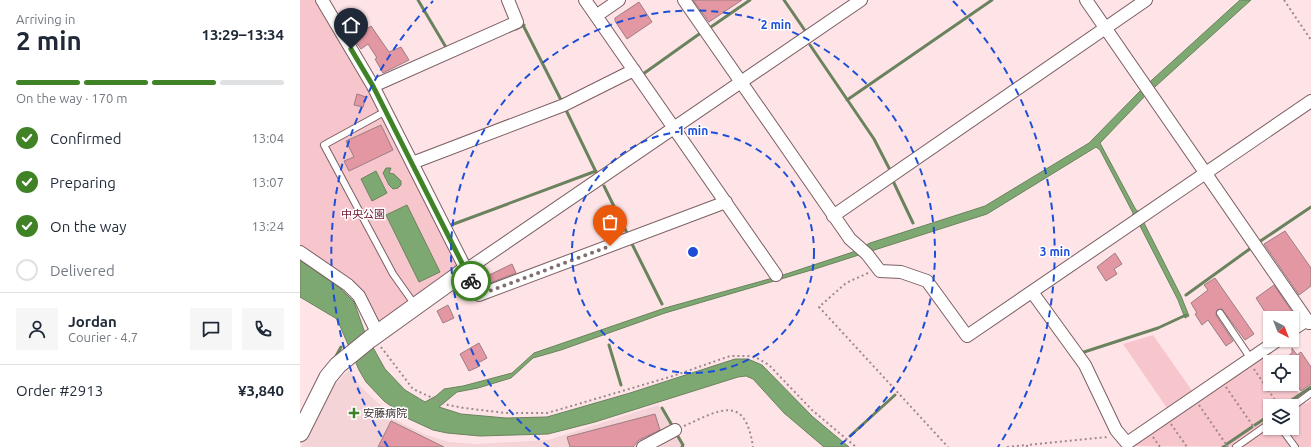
<!DOCTYPE html>
<meta charset="utf-8">
<style>
:root{--surface:#fff;--page:#f6f6f7;--text:#1f2937;--muted:#747a83;--line:#e0e1e3;--accent:#408326}
body{margin:0;font-family:Ubuntu,"Noto Sans JP",sans-serif;background:var(--page);color:var(--text);height:100vh;display:flex;flex-direction:column;font-size:15px;white-space:nowrap}
*{box-sizing:border-box;margin:0}
p{font-size:13px;color:var(--muted)}
.icon{flex:none;width:22px;height:22px;fill:none;stroke:currentColor;stroke-width:2;stroke-linecap:round;stroke-linejoin:round}
.map{position:relative;flex:1;overflow:hidden}
.panel{display:flex;flex-direction:column;background:var(--surface);width:300px}
.panel>*{flex:none}
.needle{width:26px;rotate:138deg}
.buttons{position:absolute;left:963px;top:311px;display:grid;gap:8px}
.buttons a{display:grid;place-items:center;width:36px;height:36px;border-radius:0px;background:var(--surface);box-shadow:0 1px 3px #0004;font-size:20px}
.pin{position:absolute;display:grid;place-items:center;width:34px;height:34px;color:#fff;margin:-41px -17px;border-radius:50% 50% 50% 0;rotate:-45deg;box-shadow:0 0 4px #0007}
.pin .icon{rotate:45deg}
.courier{position:absolute;display:grid;place-items:center;width:40px;height:40px;margin:-20px;border:3px solid #408326;border-radius:50%;background:#fff;color:#222;box-shadow:0 1px 5px #0007}
.overview em{font-style:normal;font-weight:700}
.overview div{display:flex;flex-direction:column-reverse}
.overview{display:flex;align-items:center;justify-content:space-between;height:68px;padding:0 16px}
h1{font-size:26px;font-weight:700;line-height:30px}
.bar{display:grid;grid-template-columns:repeat(4,1fr);gap:6px 4px;align-content:center;height:48px;padding:0 16px}
.bar i{height:5px;border-radius:3px;background:var(--line)}
.bar .active{background:var(--accent)}
.bar p{grid-column:span 4}
.line{display:flex;align-items:center;gap:10px;padding:0 16px;border-top:1px solid var(--line)}
.line div{flex:1}
.round{display:grid;place-items:center;flex:none;width:42px;height:42px;border-radius:0px;background:var(--page)}
ol{padding:0 16px;list-style:none}
li{display:flex;align-items:center;gap:12px;height:44px}
li p{margin-inline-start:auto}
li .icon{padding:4px;border-radius:50%;background:var(--accent);color:#fff;stroke-width:4}
li:last-child{color:var(--muted)}
li i{width:22px;height:22px;border:2px solid var(--line);border-radius:50%}
main{display:flex;flex:1;min-height:0}
.map>svg:first-child{display:block}
</style>
<main>
<section class="panel">
<div class="overview"><div><h1>2 min</h1><p>Arriving in</p></div><em>13:29–13:34</em></div>
<div class="bar"><i class="active"></i><i class="active"></i><i class="active"></i><i></i><p>On the way · 170 m</p></div>
<ol>
<li><svg class="icon" aria-label="check" viewBox="0 0 24 24"><path d="M5 12l5 5 9-10"/></svg>Confirmed<p>13:04</p></li>
<li><svg class="icon" aria-label="check" viewBox="0 0 24 24"><path d="M5 12l5 5 9-10"/></svg>Preparing<p>13:07</p></li>
<li><svg class="icon" aria-label="check" viewBox="0 0 24 24"><path d="M5 12l5 5 9-10"/></svg>On the way<p>13:24</p></li>
<li><i></i>Delivered</li>
</ol>
<div class="line" style="height:72px"><a class="round"><svg class="icon" aria-label="person" viewBox="0 0 24 24"><circle cx="12" cy="8" r="4"/><path d="M4 21q1-7 8-7t8 7"/></svg></a><div><b>Jordan</b><p>Courier · 4.7</p></div><a class="round"><svg class="icon" aria-label="chat" viewBox="0 0 24 24"><path d="M4 5h16v11H9l-5 4z"/></svg></a><a class="round"><svg class="icon" aria-label="phone" viewBox="0 0 24 24"><path d="M5 4h4l2 5-3 2q2 4 5 5l2-3 5 2v4C11 20 4 13 5 4z"/></svg></a></div>
<div class="line" style="height:52px"><div>Order #2913</div><b>¥3,840</b></div>
</section>
<div class="map">
<svg width="1011" height="447" viewBox="0 0 1011 447">
<rect width="100%" height="100%" fill="#ffe4e7"/>
<path fill="#f5d4d8" d="M49 370 61 387 98 421 124 434 149 442 176 444 248 440 358 405 382 445 380 447H1L34 385Z"/>
<path fill="#f7c5cc" fill-rule="evenodd" d="M0 0H17L77 104 158 266 80 325 60 294 0 247Z
M853 335 895 395 869 411 823 344Z
M969 351 977 362H970V384H992L1006 404 1011 400V447L832 446ZM970 406H992V428H970Z"/>
<path fill="#7ea871" stroke="#6a835e" d="M940 0H951L846 95 800 143 836 210 840 212 844 223 881 296 889 316 885 318 878 300 840 226 832 218 833 213 800 150 796 147 687 214 515 269 365 313 261 350 233 358 211 378 178 388 157 392 139 407 161 414 206 418 247 417 330 393 435 359H448L462 365 513 417 549 447H524L484 413 453 379 446 376 438 377 295 422 248 434 180 436 147 433 133 430 109 419 84 401 66 382 59 370 37 319 0 297V260L41 289 54 302 65 333 85 369 105 390 125 402 136 396 144 389 163 386 212 373 234 353 365 308 480 276 553 252 570 243 685 206 789 143 842 89Z
M86 168H91L89 173 94 174 101 181V185L98 188 93 189 89 185 83 173Z
M76 171 87 193 72 201 61 179Z
M107 205 140 272 119 282 86 215Z"/>
<g fill="none" stroke-linecap="round" stroke-linejoin="round">
<path stroke="#6a835e" stroke-width="3" d="M118 0 147 49
M484 0 506 32
M223 25 262 102
M216 29 224 25
M408 29 450 0
M510 45 574 139 590 170
M345 77 343 74 402 32
M547 100 692 0
M265 108 296 172
M593 181 613 223
M304 186 328 235
M151 225 296 171
M331 242 362 304
M959 242 1011 207
M886 295 951 248
M309 345 321 385
M781 353 858 328 886 315
M35 358 41 347
M983 406 1011 387
M362 408 373 427
M955 425 970 415
M376 433 383 445 382 447
M550 436 595 395
M927 444 952 427
M923 447 925 446"/>
</g>
<path fill="#e297a3" stroke="#9c7e82" d="M393 0H442L409 22Z
M339 2 352 22 327 39 315 21V18Z
M71 26 89 52 101 47 109 60 83 73 75 59 77 58 68 44 61 49 53 38Z
M57 94 66 97 63 107 54 105Z
M81 125 93 150 49 171 44 161 54 157 46 141Z
M985 231 1011 268V286L999 295 964 244Z
M815 253 822 264 814 269 817 274 806 281 797 267Z
M212 264 216 273 185 285 183 278Z
M915 278 954 334 945 340 922 309 917 310 916 315 933 341 926 346 908 320 902 325 895 314 897 313 891 303 908 290 904 285Z
M974 285 993 313 986 318H969L956 298Z
M148 305 154 318 143 323 137 311Z
M179 343 187 358 178 363 180 366 169 371 160 354Z
M992 348 997 355 1001 352 1011 367V384L1001 391 992 378V362H980L992 353Z
M355 414 360 430 339 440 333 447H270L267 437Z
M91 421 144 447H78Z"/>
<g fill="none" stroke-linecap="round" stroke-linejoin="round">
<g stroke="#7b5f63" stroke-width="8">
<path id="lane" d="M86 111 24 145 93 274 115 305
M920 313 951 359
M992 407 1011 393
M981 428 995 447
M936 447 970 423"/>
</g>
<g stroke="#7b5f63" stroke-width="14">
<path id="street" d="M22 0 73 86 179 295 426 202
M285 0 476 275
M384 0 550 239 567 254 580 271 601 272 627 281 667 336 1011 101
M786 0 1009 323 1011 321
M296 16 319 0
M73 86 217 22 208 0
M112 163 264 105 334 70
M533 216 846 0
M0 252 48 285 59 296 78 334
M166 270 561 0
M732 292 785 365 816 430 827 443 978 340
M992 330 1007 320
M343 447 375 430"/>
</g>
<g stroke="#7b5f63" stroke-width="19">
<path id="secondary" d="M0 433 28 377 38 365 70 339 166 270"/>
</g>
<path stroke="#9d898c" stroke-width="2" stroke-dasharray="2 3" stroke-linecap="butt" d="M984 0 1011 40
M568 273 546 283 519 307 648 447
M81 347 113 389 148 405 164 408 206 413H247L268 407 373 376 430 356H448L457 358 469 365 512 410 556 447
M954 369 979 406
M926 387 953 426
M899 405 928 447
M871 424 887 447
M384 426C420 410 445 393 453 447
M853 437 860 447
M707 447 727 445
M727 447V445L808 437"/>
<use href="#lane" stroke="#fff" stroke-width="6"/>
<use href="#street" stroke="#fff" stroke-width="12"/>
<use href="#secondary" stroke="#fff" stroke-width="17"/>
</g>
<g fill="none" stroke-linecap="round" stroke-linejoin="round">
<path stroke="#806e70" stroke-width="4" stroke-dasharray="0 7.2" d="M171 281 179 295 310 246"/>
<path stroke="#408326" stroke-width="5" d="M51 49 73 86 171 281"/>
</g>
<g fill="none" stroke="#1d4ed8" stroke-width="2" stroke-dasharray="7 5">
<circle cx="393" cy="252" r="121"/>
<path d="M249 447A242 242 0 1 1 537 447"/>
<path d="M88 447A362 362 0 0 1 133 1M653 1A362 362 0 0 1 698 447"/>
</g>
<path fill="#408326" stroke="#fff" stroke-width="1.5" d="M52 407h4v4h4v4h-4v4h-4v-4h-4v-4h4z"/>
<g text-anchor="middle" dominant-baseline="central" stroke-width="3" stroke-linejoin="round" paint-order="stroke">
<g font-size="11" fill="#6f1731" stroke="#fff">
<text x="63" y="214">中央公園</text>
</g>
<g font-size="11" fill="#3b2e30" stroke="#fff" text-anchor="start">
<text x="63" y="413">安藤病院</text>
</g>
</g>
<circle cx="393" cy="252" r="6" fill="#1d4ed8" stroke="#fff" stroke-width="2"/>
<g font-size="12" text-anchor="middle" font-weight="bold" fill="#1d4ed8" stroke="#fff" stroke-width="3" stroke-linejoin="round" paint-order="stroke">
<text x="476" y="29">2 min</text>
<text x="393" y="135">1 min</text>
<text x="755" y="256">3 min</text>
</g>
</svg>
<div class="buttons">
<a><svg class="needle" viewBox="-14 -14 28 28"><path d="M0-13l5 13h-10z" fill="#e53935"/><path d="M0 13l5-13h-10z" fill="#747a83"/></svg></a>
<a><svg class="icon" aria-label="locate" viewBox="0 0 24 24"><circle cx="12" cy="12" r="6"/><path d="M12 2v4M12 18v4M2 12h4M18 12h4"/></svg></a>
<a><svg class="icon" aria-label="layers" viewBox="0 0 24 24"><path d="M12 4l9 5-9 5-9-5zM3 14l9 5 9-5"/></svg></a>
</div>
<div class="pin" style="left:310px;top:246px;background:#ea580c"><svg class="icon" aria-label="bag" viewBox="0 0 24 24"><path d="M5 8h14l-1 12H6zM9 8a3 3 0 0 1 6 0"/></svg></div>
<div class="pin" style="left:51px;top:49px;background:#1f2937"><svg class="icon" aria-label="home" viewBox="0 0 24 24"><path d="M3 11l9-7 9 7M6 9v11h12V9"/></svg></div>
<div class="courier" style="left:171px;top:281px"><svg class="icon" aria-label="bike" viewBox="0 0 24 24"><circle cx="6" cy="16" r="4"/><circle cx="18" cy="16" r="4"/><path d="M6 16l4-8h5l3 8M10 8l3 8H6M13 5h3"/></svg></div>
</div>
</main>
